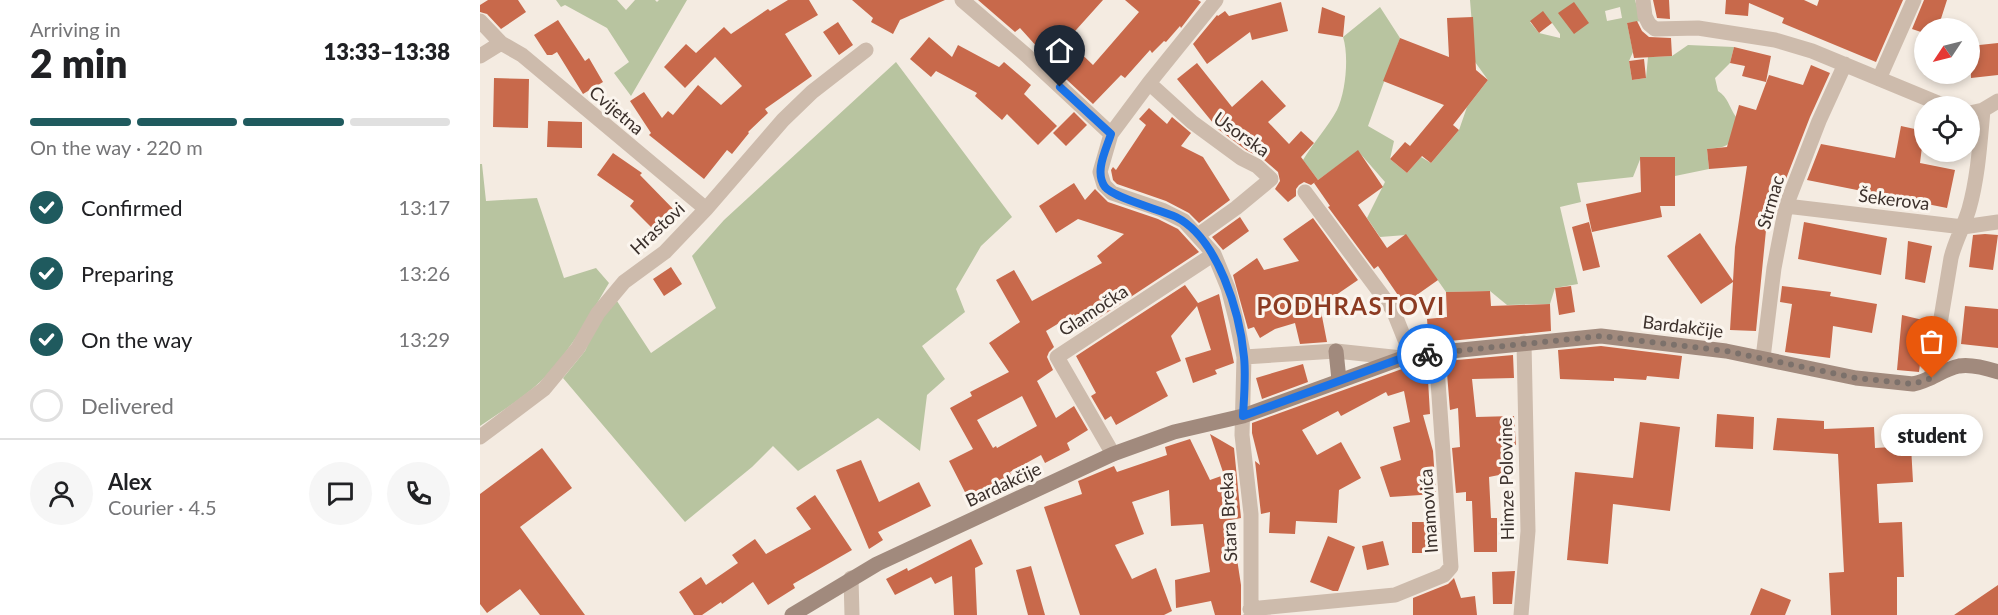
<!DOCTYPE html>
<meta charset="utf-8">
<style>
:root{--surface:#fff;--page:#f6f6f6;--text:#202124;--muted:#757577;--line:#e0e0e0;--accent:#1f5a5e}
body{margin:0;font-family:Lato,sans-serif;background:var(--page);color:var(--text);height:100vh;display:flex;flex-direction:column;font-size:22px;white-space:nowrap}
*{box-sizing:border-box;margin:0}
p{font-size:20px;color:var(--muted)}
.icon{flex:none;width:33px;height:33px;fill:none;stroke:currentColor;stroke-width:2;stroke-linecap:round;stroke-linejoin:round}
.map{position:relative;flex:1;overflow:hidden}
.panel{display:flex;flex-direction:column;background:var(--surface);width:480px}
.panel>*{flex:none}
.needle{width:39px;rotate:235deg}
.tools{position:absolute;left:1434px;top:18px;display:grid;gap:12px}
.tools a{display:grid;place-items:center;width:66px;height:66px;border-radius:50%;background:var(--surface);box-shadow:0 3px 9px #0003;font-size:30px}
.pin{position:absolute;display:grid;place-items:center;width:51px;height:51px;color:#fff;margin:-62px -26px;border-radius:50% 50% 50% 0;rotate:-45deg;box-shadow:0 0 6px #0007}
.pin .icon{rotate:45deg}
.courier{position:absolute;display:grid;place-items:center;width:60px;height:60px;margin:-30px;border:4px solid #1a73e8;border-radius:50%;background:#fff;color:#222;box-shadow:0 2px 8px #0007}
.bubble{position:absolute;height:42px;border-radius:21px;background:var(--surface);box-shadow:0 3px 9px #0003;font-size:20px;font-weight:800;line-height:42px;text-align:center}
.overview em{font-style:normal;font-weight:800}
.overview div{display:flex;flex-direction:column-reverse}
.overview{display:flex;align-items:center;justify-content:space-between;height:102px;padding:0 30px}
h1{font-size:39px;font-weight:800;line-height:45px}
.bar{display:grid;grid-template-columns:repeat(4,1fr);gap:9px 6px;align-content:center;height:72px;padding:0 30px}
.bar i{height:8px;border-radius:4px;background:var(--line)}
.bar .on{background:var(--accent)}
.bar p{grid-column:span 4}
.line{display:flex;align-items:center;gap:15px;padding:0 30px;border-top:2px solid var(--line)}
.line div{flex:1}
.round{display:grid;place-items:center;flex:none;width:63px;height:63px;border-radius:32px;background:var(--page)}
ol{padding:0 30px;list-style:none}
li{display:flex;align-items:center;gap:18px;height:66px}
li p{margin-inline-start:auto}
li .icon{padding:6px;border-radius:50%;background:var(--accent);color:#fff;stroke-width:4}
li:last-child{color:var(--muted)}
li i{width:33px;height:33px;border:3px solid var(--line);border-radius:50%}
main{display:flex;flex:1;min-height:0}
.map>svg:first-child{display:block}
</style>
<main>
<section class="panel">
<div class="overview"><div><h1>2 min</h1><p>Arriving in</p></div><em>13:33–13:38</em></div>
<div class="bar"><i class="on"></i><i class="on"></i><i class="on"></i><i></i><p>On the way · 220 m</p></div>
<ol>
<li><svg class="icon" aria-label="check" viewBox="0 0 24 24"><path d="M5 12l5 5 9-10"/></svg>Confirmed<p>13:17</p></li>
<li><svg class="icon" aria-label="check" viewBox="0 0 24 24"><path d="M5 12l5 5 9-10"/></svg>Preparing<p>13:26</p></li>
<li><svg class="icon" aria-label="check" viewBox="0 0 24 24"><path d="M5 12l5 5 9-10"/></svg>On the way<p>13:29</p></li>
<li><i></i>Delivered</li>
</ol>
<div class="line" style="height:108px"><a class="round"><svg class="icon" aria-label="person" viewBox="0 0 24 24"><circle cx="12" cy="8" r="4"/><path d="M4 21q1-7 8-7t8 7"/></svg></a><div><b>Alex</b><p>Courier · 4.5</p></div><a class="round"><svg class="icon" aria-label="chat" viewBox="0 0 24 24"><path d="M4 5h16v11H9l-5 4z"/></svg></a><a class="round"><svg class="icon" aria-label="phone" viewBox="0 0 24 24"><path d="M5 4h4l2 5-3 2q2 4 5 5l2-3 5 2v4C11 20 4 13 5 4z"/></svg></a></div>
</section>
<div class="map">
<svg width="1518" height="615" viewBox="0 0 1518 615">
<rect width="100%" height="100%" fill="#f4ebe1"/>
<path fill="#b8c4a0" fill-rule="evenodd" d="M76 0H137L146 10 155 0H175L177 2 179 0H207L151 96 134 73 149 62 127 28 85 5 81 7Z
M990 0H1155L1161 21 1147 23 1153 52 1149 61 1152 80 1166 78 1168 57 1192 56 1208 45 1254 47 1250 63 1235 78 1238 91C1248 97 1249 107 1256 117 1251 142 1256 147 1227 149L1229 169 1195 176V157H1161L1153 177 1097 183 1101 202 1080 207 1098 284 1075 288 1070 304 1027 305 1010 291 966 292 926 235 900 237 887 218 905 182 878 151 838 180 823 160C833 143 848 127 857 110 866 92 869 55 863 37L900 7 920 38 888 126 914 141 910 159 927 173 941 157 951 163 979 130 987 107 1008 80 995 62ZM1140 7 1142 18 1127 21 1125 11ZM1050 22 1072 23 1080 34V38L1059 33Z
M416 62 532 217 501 246 476 289 485 312 442 346 465 379 447 395 440 451 398 418 318 471 293 446 272 467 205 522 83 378 105 351 120 318 135 298 171 353 236 308 212 256 244 220Z
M0 164H2L6 201 57 198 84 278 116 268 129 283C108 318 89 354 60 382 42 399 20 412 0 426Z"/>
<path fill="#c8694b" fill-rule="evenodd" d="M8 0H38L46 12 21 29 7 14 0 12V5Z
M308 0H329L338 15 305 34 332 76 285 109 288 113 268 132 269 133 252 154 247 150 224 179 169 135 171 133 150 101 164 92 182 118 188 111 193 115 218 85 241 105 262 86 235 57 205 88 184 67 206 44 216 53 244 27 251 34 288 9 290 11Z
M372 0H465L420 20 413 34 391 22 393 18Z
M498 0H623L587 40 613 65 659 12 645 0H718L721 2 701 28 700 26 686 42 684 41 672 53 670 50 645 78 641 75 613 104 586 79 540 28 535 32Z
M1173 0H1189L1190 19 1177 18Z
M1246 0H1324L1337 6 1339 0H1423L1396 62 1302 23 1304 18 1269 3 1268 16 1245 14Z
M1444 0H1467L1458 28H1444V33L1432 29Z
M801 2 808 31 772 40 770 32 727 64 713 44 737 15 738 16 745 11 749 16Z
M1094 2 1109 23 1094 34 1078 13Z
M842 7 865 16 863 37 838 33Z
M1063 11 1072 23 1059 33 1050 21Z
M993 17 996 70 1008 80 973 125 979 130 951 163 942 156 927 173 910 159 925 142 930 146 964 105 903 81 920 38 969 57 967 18Z
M78 20 105 61 109 58 123 82 103 94 77 52 72 55H67L54 35Z
M1157 21 1162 31 1169 37 1191 38 1192 56 1154 58 1147 23Z
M358 22 373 45 359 55 343 32Z
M449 37 472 57 478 45 519 67 524 62 551 85 544 94 577 126 558 145 527 114 522 120 495 96 497 93 456 71 451 77 430 59Z
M1518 43V75L1491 78 1490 46Z
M1254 47 1291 56 1286 82 1262 76 1265 66 1250 63Z
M1164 59 1166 78 1152 80 1149 61Z
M717 63 752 107 782 80 806 106 788 122 809 144 821 131 834 143 821 157 838 180 831 185 824 182 819 185 816 189V196L808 202 795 189 800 181 798 172 783 159 766 150 738 129 697 79Z
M1331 65 1350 73 1330 117 1304 184 1291 180 1276 331 1250 330 1253 282 1221 304 1187 256 1220 233 1253 281 1255 247 1267 166 1229 169 1227 149 1247 147 1259 105 1276 110 1289 75 1323 85Z
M14 78 49 79 48 128 13 127Z
M669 108 687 124 692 117 711 133 701 146 723 157 750 200 719 223 709 213 686 201 637 184 633 180 631 170 633 167 636 170 666 125 659 119Z
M594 112 607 125 586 146 573 133Z
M68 121 102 122V148L67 147Z
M1421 126 1444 131 1440 163 1475 170 1467 208 1327 180 1341 144 1415 158Z
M878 150 903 187 878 205 907 248 926 234 958 280 924 304 898 266 894 269 848 207 850 206 834 183Z
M133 153 162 173 160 175 200 216 180 236 150 206 154 201 117 175Z
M1160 157H1195V206H1180L1182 217 1112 232 1106 204 1161 192Z
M594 183 605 200 615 189 628 202 678 219 698 229 719 252 602 329 594 314 566 331 574 347 569 352 567 357 573 370 557 381 576 418 594 406 608 430 587 443 590 450 565 463 561 455 530 472 533 479 489 500 469 461 493 449 470 408 492 396 490 392 529 372 509 343 540 322 516 280 534 270 552 301 622 263 617 256 644 234 598 219 576 233 559 206ZM542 396 557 426 517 448 516 446 513 448 497 420Z
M760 217 769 231 743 250 732 237Z
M833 218 878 280 840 306 847 342 820 344 815 323 795 329 780 338 774 327 768 329 753 275 777 258 784 270 819 261 803 239Z
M1109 222 1120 267 1103 271 1092 227Z
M1324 222 1407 238 1401 275 1318 259Z
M1505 234 1518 235 1513 270 1489 267 1493 235Z
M1428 241 1452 246 1445 283 1425 279Z
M191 267 202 284 184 296 173 279Z
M705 285 718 303 739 294 754 363 735 370 737 374 713 383 705 358 731 350 717 306 691 336 701 361 676 372 688 396 636 425 631 416 625 420 611 396 616 393 596 356Z
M1091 286 1095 312 1079 315 1075 288Z
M1302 286 1351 292 1350 296 1397 304 1392 333 1353 326 1350 358 1305 352 1312 304 1300 302Z
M1010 291 1011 306 1070 304 1071 331 949 343 947 319 967 317 966 292Z
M1485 306 1518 309V348L1481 344Z
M1422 315 1451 322 1447 342 1443 341 1439 372 1417 370Z
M1121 346 1202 356 1199 379 1167 376 1166 380 1134 378V381L1080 379 1078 350Z
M1033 355 1034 378 992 379 996 417 1034 416 1036 445 1023 446 1029 473 1009 477 1011 518H1017V552H994L992 501H986V492L976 493 972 448 980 447 978 408 970 410 966 361Z
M947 363 950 414 943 415 953 451 956 494 910 497 900 467 921 460 913 427 930 422 924 391 908 396 906 392 861 416 858 411 822 430 837 455 861 442 881 478 859 490 857 523 816 521 815 534 789 533 790 512 781 514 775 461 780 465 772 433V423L933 365Z
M823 364 828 382 782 399 776 378Z
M1237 414 1274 417 1273 449 1235 447Z
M1297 418 1344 421V429L1394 427 1395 448 1431 446 1433 482 1397 484 1399 523 1422 522 1424 577H1417V615H1351L1349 573 1364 572 1358 454 1293 450Z
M1160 422 1200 427 1190 511 1133 504 1128 564 1087 560 1095 472 1153 478Z
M730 434 754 448 761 518 751 520 761 585V615H735L731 601 696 608 695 580 730 572 723 524 691 526 689 490 652 502 664 534 635 545 652 579 676 568 692 611 684 615H600L564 507 602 494 598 481 603 479 634 466 637 472 687 455 685 447 710 439 730 480 744 475Z
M62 448 92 488 40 527 105 615H60L40 589 7 613 0 604V494Z
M381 460 399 502 439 482 451 506 398 532 403 540 389 549 356 470Z
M335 495 372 550 313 584 315 588 288 605 273 582 242 604 241 602 222 615H214L199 592 221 577 226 585 258 563 252 555 275 539 286 554 331 529 316 508Z
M932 522H958L960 553H932Z
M848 536 875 547 858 591H853L830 582Z
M491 539 503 564 495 568 497 615H474L472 576 455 584 451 577 415 595 406 579 427 568 428 571Z
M903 541 909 565 887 570 882 546Z
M551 566 565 615H548L536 570Z
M1035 571 1032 604H1013L1012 572Z
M974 578 981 598 995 596 997 615H933V598L968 584Z
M1518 585V615H1474Z
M1281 588 1311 600 1305 615H1270Z"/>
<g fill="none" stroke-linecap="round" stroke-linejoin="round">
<path stroke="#cdbbac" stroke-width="15" d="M482 0 546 55 631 134 620 172 624 185 632 193 682 210 704 221 734 254 748 288 757 323 764 357 762 435 771 514V615
M1163 0 1165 16 1169 24 1175 29 1218 28 1295 40 1332 51 1465 106
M0 21 21 43 42 55 226 209
M0 56 21 43
M1399 79 1434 0
M669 83 712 122 761 158 777 166 791 179 756 208 718 235
M1490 113 1503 110 1518 101
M631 134 669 83 736 0
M825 192 913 310 931 355
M1306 206 1483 227 1518 222
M764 357 856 351 922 358
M1283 358 1294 268 1306 206 1339 121 1365 64
M1451 378 1471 258C1475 241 1484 226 1489 209 1498 177 1500 143 1503 110
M0 437 64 389 98 348 118 313 144 282 185 252 226 209 303 120 332 92 386 50
M633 454 577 357 734 254
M371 578 372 615
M770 609 915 595 964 575 971 567 956 353
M1041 615 1048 531 1044 343"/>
<path stroke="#a18a7d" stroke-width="15" d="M856 351 859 380
M312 615 397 564 633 454 694 432 763 416 931 355 1121 336 1246 351 1376 378 1433 384C1450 381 1463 369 1479 366 1492 364 1506 368 1518 372"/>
</g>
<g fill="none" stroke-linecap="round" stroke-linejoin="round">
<path stroke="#7c716b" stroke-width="6" stroke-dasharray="0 10.8" d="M947 354 1121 336 1246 351 1376 378 1433 384 1452 378"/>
<path stroke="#1a73e8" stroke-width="8" d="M580 87 631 134C626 150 614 172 625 187 634 198 681 210 696 217 738 238 760 313 764 357 766 376 764 397 763 416L922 358 947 354"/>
</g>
<g text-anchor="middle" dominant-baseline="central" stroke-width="6" stroke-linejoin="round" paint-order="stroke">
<g font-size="18" fill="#3b302b" stroke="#fbf5ee">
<text transform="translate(137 110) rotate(40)">Cvijetna</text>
<text transform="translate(762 134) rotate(35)">Usorska</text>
<text transform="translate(1414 199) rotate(7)">Šekerova</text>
<text transform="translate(1290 202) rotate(-74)">Strmac</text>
<text transform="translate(177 228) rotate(-43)">Hrastovi</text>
<text transform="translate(613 310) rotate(-33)">Glamočka</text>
<text transform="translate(1203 326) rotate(7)">Bardakčije</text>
<text transform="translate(1026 479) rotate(-91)">Himze Polovine</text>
<text transform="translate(523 484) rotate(-25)">Bardakčije</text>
<text transform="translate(948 511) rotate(-94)">Imamovića</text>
<text transform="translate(748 517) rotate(-93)">Stara Breka</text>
</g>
<g font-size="24" font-weight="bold" letter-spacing="1.5" fill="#8c3b22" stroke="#fbf5ee">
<text x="871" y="305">PODHRASTOVI</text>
</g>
</g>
</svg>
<div class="tools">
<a><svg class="needle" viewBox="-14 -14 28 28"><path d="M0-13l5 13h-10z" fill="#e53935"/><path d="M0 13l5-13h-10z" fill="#757577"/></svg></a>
<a><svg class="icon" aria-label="locate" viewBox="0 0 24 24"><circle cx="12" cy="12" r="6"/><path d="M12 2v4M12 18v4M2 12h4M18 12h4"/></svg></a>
</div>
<div class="pin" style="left:1452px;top:378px;background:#ea580c"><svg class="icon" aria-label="bag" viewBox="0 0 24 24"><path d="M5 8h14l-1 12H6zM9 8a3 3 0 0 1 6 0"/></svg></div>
<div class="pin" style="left:580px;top:87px;background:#1f2937"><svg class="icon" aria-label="home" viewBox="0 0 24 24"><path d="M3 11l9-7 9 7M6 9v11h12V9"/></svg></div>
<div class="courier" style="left:947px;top:354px"><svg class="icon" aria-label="bike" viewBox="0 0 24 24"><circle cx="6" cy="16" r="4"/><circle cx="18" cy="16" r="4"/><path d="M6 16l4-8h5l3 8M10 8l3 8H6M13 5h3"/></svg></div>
<div class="bubble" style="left:1401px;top:414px;width:102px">student</div>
</div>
</main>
